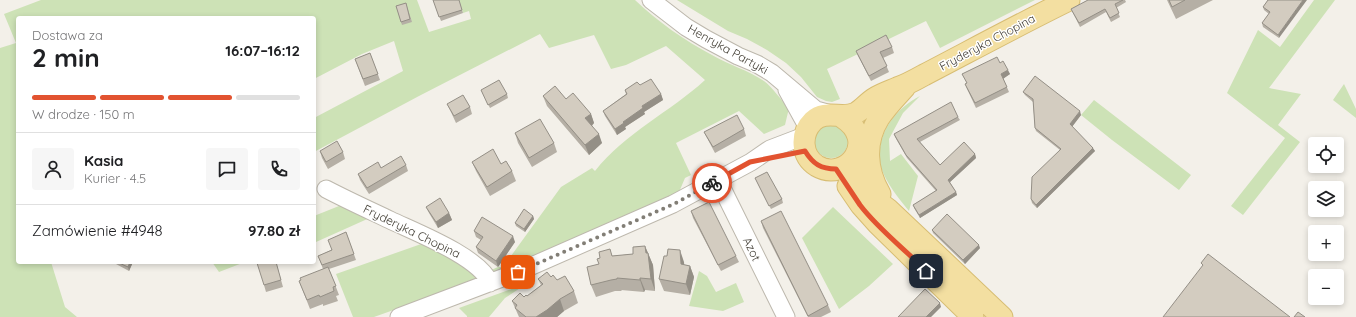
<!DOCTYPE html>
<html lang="pl">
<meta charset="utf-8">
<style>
:root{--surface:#fff;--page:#f6f6f6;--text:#202124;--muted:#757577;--line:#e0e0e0;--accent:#e25330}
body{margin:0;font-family:Quicksand,sans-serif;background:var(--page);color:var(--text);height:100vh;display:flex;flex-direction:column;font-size:15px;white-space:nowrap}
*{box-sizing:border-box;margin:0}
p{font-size:13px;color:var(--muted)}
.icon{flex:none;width:22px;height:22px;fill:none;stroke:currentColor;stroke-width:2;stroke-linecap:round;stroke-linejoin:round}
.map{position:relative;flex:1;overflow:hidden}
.sheet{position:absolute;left:16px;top:16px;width:300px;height:248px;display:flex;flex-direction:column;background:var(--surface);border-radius:4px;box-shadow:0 2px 6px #0003}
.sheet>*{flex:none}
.tools{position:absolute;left:1308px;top:137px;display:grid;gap:8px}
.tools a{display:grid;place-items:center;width:36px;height:36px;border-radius:4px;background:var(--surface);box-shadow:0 2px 6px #0003;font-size:20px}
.pin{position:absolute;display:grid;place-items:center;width:34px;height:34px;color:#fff;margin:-17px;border-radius:8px;box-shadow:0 2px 6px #0006}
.courier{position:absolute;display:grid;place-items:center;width:40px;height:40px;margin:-20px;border:3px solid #e25330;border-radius:50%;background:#fff;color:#222;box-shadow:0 1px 5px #0007}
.headline em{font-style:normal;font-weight:700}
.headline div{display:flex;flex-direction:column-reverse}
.headline{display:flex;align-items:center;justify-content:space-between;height:68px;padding:0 16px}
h1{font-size:26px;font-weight:700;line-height:30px}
.bar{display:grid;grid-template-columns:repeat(4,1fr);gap:6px 4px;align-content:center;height:48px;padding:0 16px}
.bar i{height:5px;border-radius:3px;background:var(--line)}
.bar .on{background:var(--accent)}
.bar p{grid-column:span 4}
.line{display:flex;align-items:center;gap:10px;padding:0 16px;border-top:1px solid var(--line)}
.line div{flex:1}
.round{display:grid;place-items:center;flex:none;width:42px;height:42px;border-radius:4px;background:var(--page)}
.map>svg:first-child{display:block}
</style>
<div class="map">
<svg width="1356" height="317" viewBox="0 0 1356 317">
<rect width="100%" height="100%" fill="#f3f0e9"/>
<path fill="#cde2b6" d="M41 0H417L429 32 471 19 469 11 463 13 459 0H635C658 22 684 40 712 55 729 65 748 70 764 81 773 88 781 100 789 108L785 125 764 134 739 111 676 143 691 175 685 178 679 192 503 271 374 317H353L336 274 424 243 447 254 478 276 498 267H503L561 187 592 168 595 171C625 133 670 112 705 80L666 46 626 65 611 69 594 35 549 48 540 34 419 96 314 152V118L403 71 394 41 362 54 314 79V18H18V262H51L65 307 77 317H0V48L16 43 4 14Z
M677 0H1035L940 48 926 21 827 69 840 99 832 102 826 101 817 97 801 77 786 63 767 50 747 39 728 31Z
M1314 0H1335L1269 88 1301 94 1278 125 1300 142 1243 215 1231 206 1285 138 1227 93 1258 30 1280 47Z
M1344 84 1356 109V118L1333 100Z
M920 96 903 113 889 139 890 161 901 154 918 176 909 211C899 199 886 183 881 167 874 137 894 109 920 96Z
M1094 100 1191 175 1179 190 1112 140 1081 115Z
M814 141a17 17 0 1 1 34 0a17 17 0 1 1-34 0Z
M344 204 374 216 316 242 314 241V216Z
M833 207 893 264 869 286 839 309 802 238Z
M212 262H245L219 272Z
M699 271 707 276 716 292 736 283 744 302 723 311 689 306Z
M528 283 505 298 489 317H467V316L459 308Z"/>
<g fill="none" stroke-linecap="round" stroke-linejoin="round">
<g stroke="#bdb8ad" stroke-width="19">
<path id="minor" d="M651 0 686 27 706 39 738 56 757 64 772 73 816 110 831 114
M787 90 808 128
M718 180 786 317
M326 189C347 200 369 210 390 220 415 232 480 257 490 283
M399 317 518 272 673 204 751 162 770 149 804 136"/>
</g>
<g stroke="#d7bd73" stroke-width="23">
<path id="major" d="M842 117C880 141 846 183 817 166 801 156 800 134 813 121 826 109 842 120 856 113 863 109 868 102 875 98 881 94 890 91 897 88 906 85 915 80 924 75 972 50 1020 24 1069 0
M853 160C857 185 870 196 889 210L1002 317
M848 186 861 205 878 224 973 317
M880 194C866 170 864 142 879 118 886 107 896 97 905 87"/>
</g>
<use href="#minor" stroke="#fff" stroke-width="17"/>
<use href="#major" stroke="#f3dfa1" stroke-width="21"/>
</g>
<path fill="#b5afa5" d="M433 0H459L463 13 441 21Z
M1088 0H1125L1126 2 1116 8 1120 17 1111 22 1106 12 1080 27 1071 9Z
M1167 0H1213L1176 19Z
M1268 0 1279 38 1263 27 1262 23 1269 14 1264 10 1263 7Z
M406 3 412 22 402 25 396 6Z
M892 47 894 53 883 58 889 72 871 81 858 56 856 51Z
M370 53 380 80 365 86 355 59Z
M1000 63 1010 74 1003 78 1009 92 976 108 967 89 965 84 967 83 962 74Z
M640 85 661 94 663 100 644 112 645 114 625 127 626 129 617 135 605 116 603 111 626 94 625 90Z
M481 90 507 94 508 98 490 108Z
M1023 92 1081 115 1072 127 1095 151 1037 208 1032 203 1031 199 1060 150 1036 131 1035 128 1033 102 1025 95Z
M543 96 591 114 594 123 592 126 602 143 589 155 547 106Z
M447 104 470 107 472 114 456 123 450 110Z
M958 117 960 120 920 142 940 165 975 154 976 158 950 182 956 192 957 195 920 218 914 208 913 205 936 191 907 158 895 137 894 134Z
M744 129 746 136 715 153 707 138 704 132Z
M515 133 554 143 557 152 532 167 518 143Z
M320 151 343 152 345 159 328 169 322 158Z
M472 162 501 164 512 171 516 181 490 196 476 171Z
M406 165 408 171 369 194 360 180 358 174 381 168Z
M755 178 782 199 783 203 771 209Z
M426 207 449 213 452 220 438 228 429 213Z
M691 211 736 256 739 262 721 271 693 218Z
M533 216 534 219 525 232 516 226 515 223Z
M761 221 828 305 831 312 821 317H808L763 228Z
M932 230 980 248 965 264 933 233Z
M474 231 515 242 498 267 478 253 476 247 481 240 476 237Z
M346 232 356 260 329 269 339 295 336 296 338 301 323 306V304L310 309 299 281 323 269 318 256 331 250Z
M645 246 653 265 655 291 645 290 644 292 621 290 622 291H615L596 297 591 285 599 264 600 258 610 249 612 256 633 254Z
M115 262H133L129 271 116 264Z
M276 262 283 287 266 292 264 285Z
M684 262V265L690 266 694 277 690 295 664 291 659 279Z
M551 277 574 291 578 303 564 311 557 317H519L512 301 527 296 541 285 538 279Z"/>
<path fill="#948f86" d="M1303 0H1307L1279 38 1278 35Z
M1008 70 1010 74 1003 79 1001 74Z
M661 94 663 100 644 112 645 114 625 127 626 129 617 135 615 129 642 106Z
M1080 111 1081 115 1071 128 1070 124Z
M591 114 594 123 589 128 585 118Z
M599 134 602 143 589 155 585 145Z
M1093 148 1095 151 1037 208 1036 205Z
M975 154 976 158 949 183 948 180Z
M956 192 957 195 920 218 919 215Z
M449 213 452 220 438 228 436 222Z
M533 216 534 219 525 232 524 229Z
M513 236 515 242 498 267 496 261Z
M979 245 980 248 965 264 963 260Z
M645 246 653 265 655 291 651 279Z
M680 250 684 262 685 276 681 264Z
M130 262H133L129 271 128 267Z
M690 266 694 277 690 295 686 284Z
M640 278 645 290 644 292 640 280Z
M560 299 564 311 557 317H536Z
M940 303 941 307 931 317H926Z"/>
<path fill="#d3ccc0" stroke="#948f86" d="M433 0H459L462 10 439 17Z
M1088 0H1123L1115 4 1119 13 1110 18 1105 9 1079 23 1071 9Z
M1169 0H1185L1172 7Z
M1268 0H1303L1278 35 1262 23 1270 12 1263 7Z
M406 3 410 19 401 22 396 6Z
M886 35 892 47 880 52 887 66 869 76 856 51Z
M370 53 378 74 363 79 355 59Z
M997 57 1000 63 1003 61 1008 70 1001 74 1007 87 975 103 965 84 967 83 962 74Z
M1035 76 1080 111 1070 124 1093 148 1036 205 1031 199 1032 177 1061 149 1035 128 1033 99 1023 92Z
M651 79 661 94 642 106 643 108 623 122 624 123 615 129 603 111 627 94 625 90 637 82 640 85Z
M499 80 507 94 488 105 481 90Z
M555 86 566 99 573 93 591 114 585 118 599 134 585 145 543 96Z
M463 95 470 107 454 116 447 104Z
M951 102 958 117 917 139 940 165 964 142 975 154 948 180 956 192 919 215 913 205 937 190 906 155 894 134Z
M737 115 744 129 713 147 704 132Z
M540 119 554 143 529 158 515 133Z
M337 141 343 152 326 162 320 151Z
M493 149 501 164 506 161 512 171 487 187 472 162Z
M401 156 406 165 367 188 358 174 378 162 381 168Z
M767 172 782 199 769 206 755 178Z
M440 198 449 213 436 222 426 207Z
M709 202 736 256 718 265 691 211Z
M524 209 533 216 524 229 515 223Z
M781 211 828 305 808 316 761 221Z
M947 214 979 245 963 260 932 230Z
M482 217 513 236 496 261 476 247 483 237 474 231Z
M346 232 354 254 322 265 318 256 332 250 328 240Z
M645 246 646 253H648L651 279 640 278V280L617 278V279L611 280 591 285 587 267 599 264 597 259 600 258 599 252 610 249 612 256 633 254V247Z
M668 249 680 250 681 264 690 266 686 284 659 279 664 256H667Z
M1208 254 1290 317H1163L1203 265 1201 263Z
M117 262H130L128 267Z
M259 262H276L281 280 264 285 257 263Z
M328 267 336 286 333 287 334 291 320 297 319 295 307 300 299 281 301 280 300 278Z
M547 272 551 277 553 275 557 280 565 276 574 291 560 299 547 310 536 317H526L515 308 517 305 512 301 520 293 524 297 526 295 527 296 543 284 538 279Z
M925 289 940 303 926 317H898Z
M1298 312 1305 317H1294Z"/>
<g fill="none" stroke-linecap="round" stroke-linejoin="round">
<path stroke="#827e76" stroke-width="4" stroke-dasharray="0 7.2" d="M518 272 674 204 712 183"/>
<path stroke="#e25330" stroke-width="5" d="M712 183 750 162 805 151C813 164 821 169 836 169 844 181 852 193 860 205 879 230 905 249 926 271"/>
</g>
<g text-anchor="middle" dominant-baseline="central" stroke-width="3" stroke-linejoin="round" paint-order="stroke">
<g font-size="12" fill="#454138" stroke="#fff">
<text transform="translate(987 42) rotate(-28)">Fryderyka Chopina</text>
<text transform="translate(728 49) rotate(29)">Henryka Partyki</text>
<text transform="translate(412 231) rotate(26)">Fryderyka Chopina</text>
<text transform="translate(752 249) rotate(64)">Azot</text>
</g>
</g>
</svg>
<div class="tools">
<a><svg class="icon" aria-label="locate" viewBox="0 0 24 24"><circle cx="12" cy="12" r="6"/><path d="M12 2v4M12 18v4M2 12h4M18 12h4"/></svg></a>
<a><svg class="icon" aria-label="layers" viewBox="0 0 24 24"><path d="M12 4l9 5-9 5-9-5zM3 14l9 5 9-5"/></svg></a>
<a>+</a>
<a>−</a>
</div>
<div class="pin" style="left:518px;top:272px;background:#ea580c"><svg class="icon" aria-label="bag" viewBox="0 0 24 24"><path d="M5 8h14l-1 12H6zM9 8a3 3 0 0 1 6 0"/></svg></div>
<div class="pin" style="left:926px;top:271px;background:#1f2937"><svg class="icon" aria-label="home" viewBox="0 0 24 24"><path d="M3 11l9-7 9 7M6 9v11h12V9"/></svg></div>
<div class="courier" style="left:712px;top:183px"><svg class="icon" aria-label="bike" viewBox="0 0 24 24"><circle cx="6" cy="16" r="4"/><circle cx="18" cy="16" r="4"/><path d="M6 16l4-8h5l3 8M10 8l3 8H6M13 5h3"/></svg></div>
<section class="sheet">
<div class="headline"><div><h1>2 min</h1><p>Dostawa za</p></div><em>16:07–16:12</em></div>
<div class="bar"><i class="on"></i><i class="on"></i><i class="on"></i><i></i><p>W drodze · 150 m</p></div>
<div class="line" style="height:72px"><a class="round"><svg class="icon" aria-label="person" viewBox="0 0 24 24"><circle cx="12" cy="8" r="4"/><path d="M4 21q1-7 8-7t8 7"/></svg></a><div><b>Kasia</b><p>Kurier · 4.5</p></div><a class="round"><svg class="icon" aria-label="chat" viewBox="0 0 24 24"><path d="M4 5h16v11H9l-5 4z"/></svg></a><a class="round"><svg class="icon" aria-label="phone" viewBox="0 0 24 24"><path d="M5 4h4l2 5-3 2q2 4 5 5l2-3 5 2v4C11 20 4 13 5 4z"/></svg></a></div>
<div class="line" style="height:52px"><div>Zamówienie #4948</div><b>97.80 zł</b></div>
</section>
</div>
